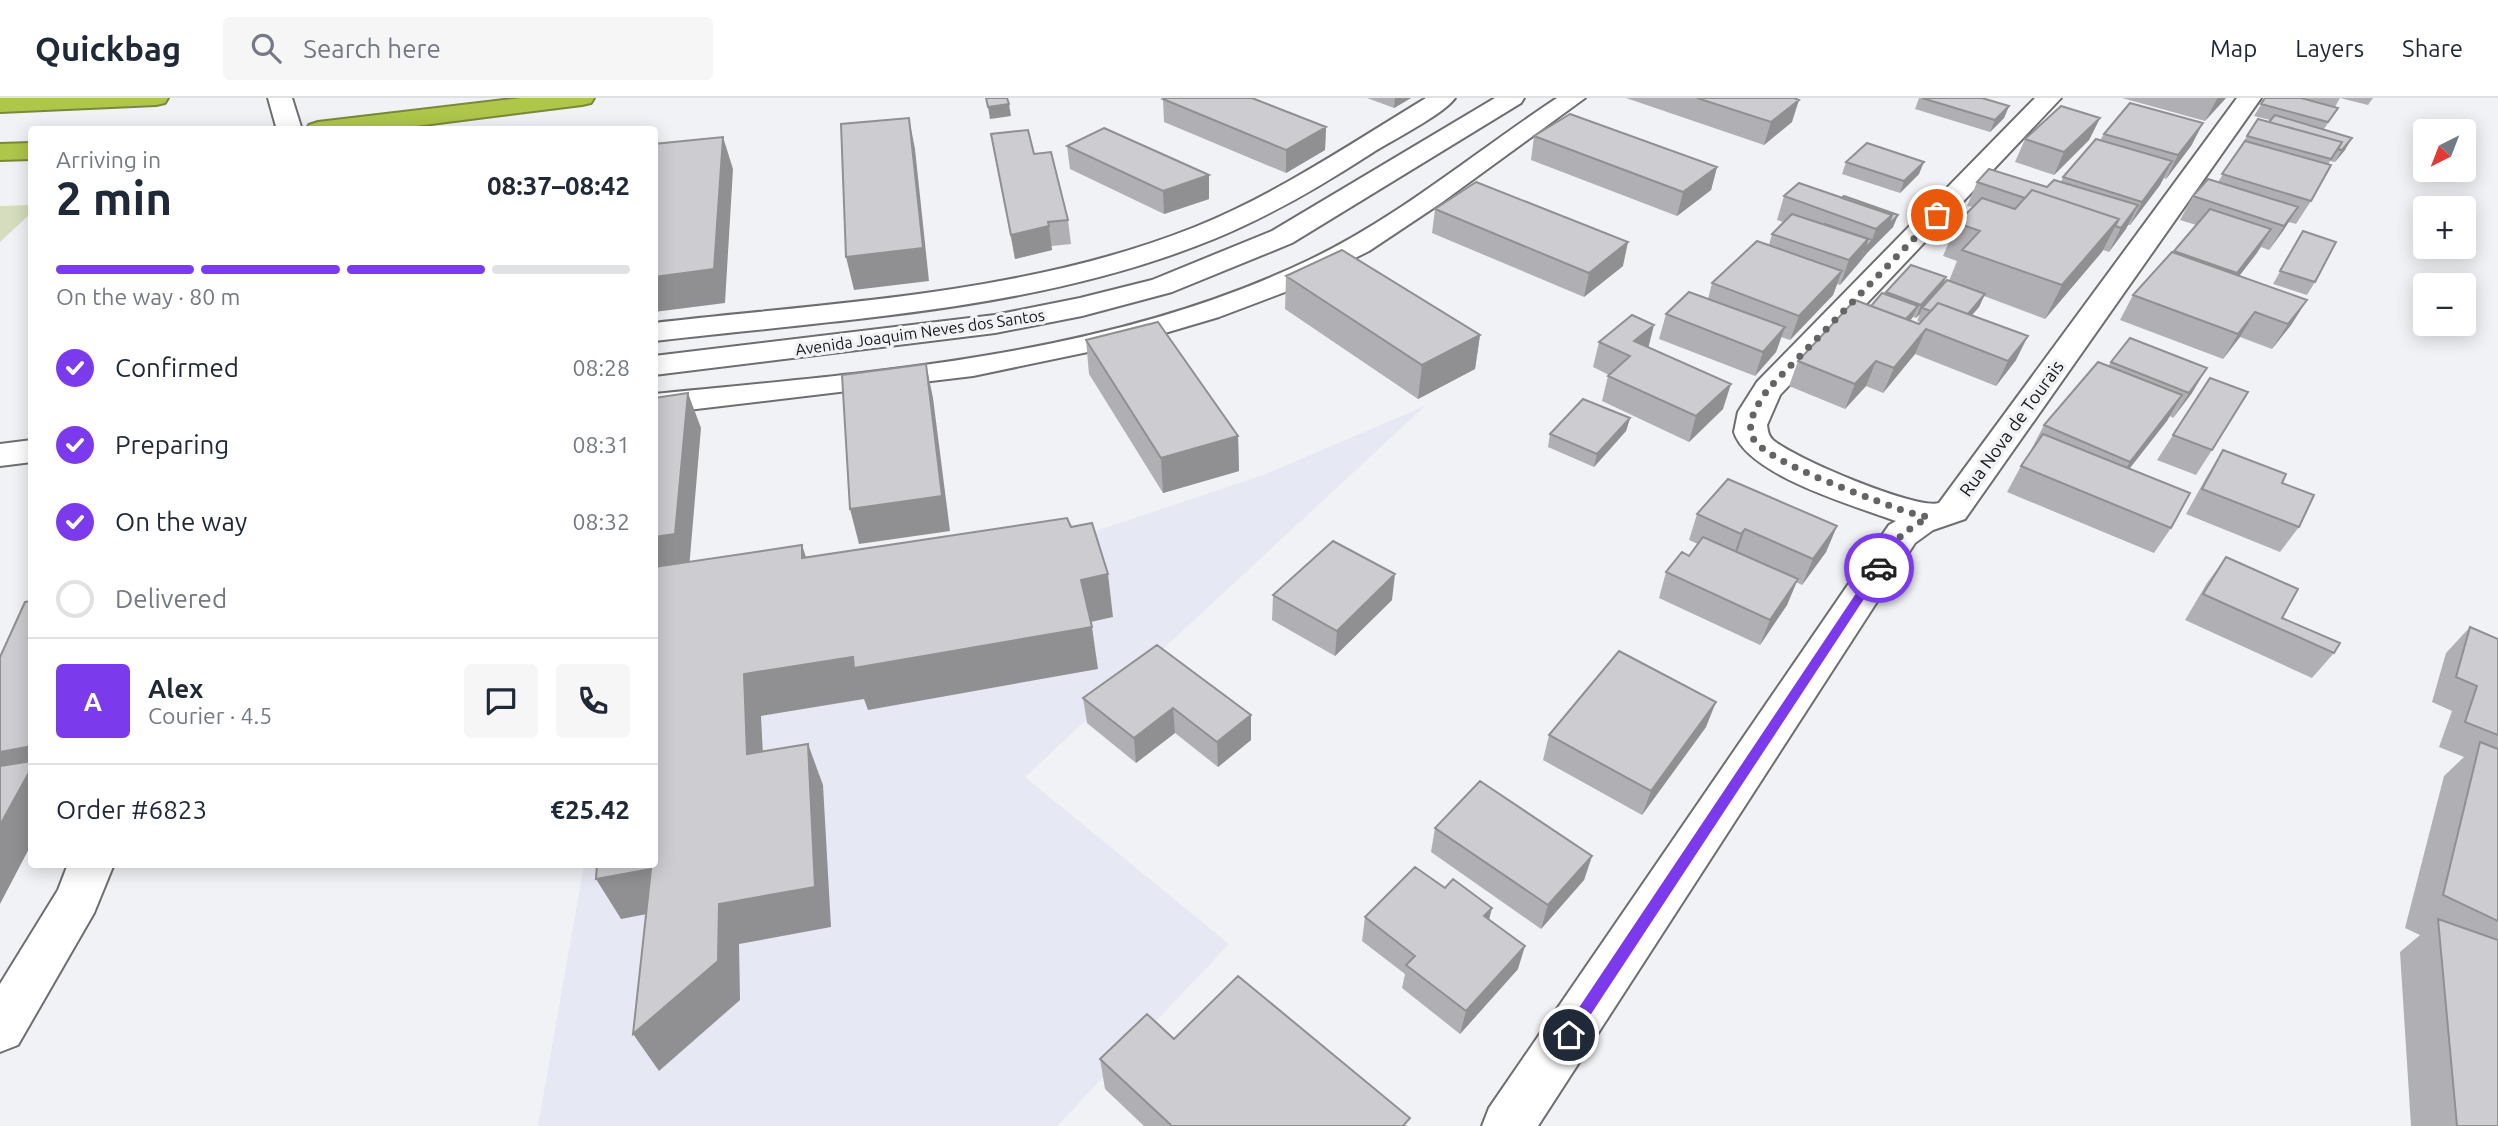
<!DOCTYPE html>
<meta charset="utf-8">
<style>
:root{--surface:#fff;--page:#f6f6f7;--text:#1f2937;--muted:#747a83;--line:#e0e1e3;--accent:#7c3aed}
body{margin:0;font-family:Ubuntu,sans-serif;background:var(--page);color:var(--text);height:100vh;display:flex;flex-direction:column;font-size:26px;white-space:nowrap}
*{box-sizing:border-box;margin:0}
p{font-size:23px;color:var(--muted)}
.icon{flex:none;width:38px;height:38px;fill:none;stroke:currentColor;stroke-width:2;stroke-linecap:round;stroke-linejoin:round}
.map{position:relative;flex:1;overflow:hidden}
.drawer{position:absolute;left:28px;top:28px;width:630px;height:742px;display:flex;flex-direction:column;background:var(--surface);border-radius:7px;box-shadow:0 4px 18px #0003}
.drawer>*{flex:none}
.needle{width:46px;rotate:222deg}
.tools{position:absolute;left:2413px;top:21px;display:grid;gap:14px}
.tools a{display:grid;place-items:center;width:63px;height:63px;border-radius:7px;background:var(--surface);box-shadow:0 4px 18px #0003;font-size:35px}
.pin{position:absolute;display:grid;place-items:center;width:60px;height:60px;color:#fff;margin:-30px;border:4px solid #fff;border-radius:50%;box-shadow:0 2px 7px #0007}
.courier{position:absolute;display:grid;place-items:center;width:70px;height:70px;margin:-35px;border:5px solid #7c3aed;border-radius:50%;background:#fff;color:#222;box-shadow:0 2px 9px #0007}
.head em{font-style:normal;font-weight:700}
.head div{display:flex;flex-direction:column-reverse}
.head{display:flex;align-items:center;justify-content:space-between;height:119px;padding:0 28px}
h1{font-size:46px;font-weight:700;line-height:52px}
.bar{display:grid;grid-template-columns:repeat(4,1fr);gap:10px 7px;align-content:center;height:84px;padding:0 28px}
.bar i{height:9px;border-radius:5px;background:var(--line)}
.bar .active{background:var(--accent)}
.bar p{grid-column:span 4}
.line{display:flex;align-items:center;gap:18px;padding:0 28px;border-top:2px solid var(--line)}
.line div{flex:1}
.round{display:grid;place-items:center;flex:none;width:74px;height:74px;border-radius:7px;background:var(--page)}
ol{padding:0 28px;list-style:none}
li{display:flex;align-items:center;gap:21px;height:77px}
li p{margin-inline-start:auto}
li .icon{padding:7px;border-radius:50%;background:var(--accent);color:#fff;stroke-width:4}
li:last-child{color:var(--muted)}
li i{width:38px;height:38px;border:4px solid var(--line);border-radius:50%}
header{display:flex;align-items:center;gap:42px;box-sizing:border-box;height:98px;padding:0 35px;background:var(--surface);border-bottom:2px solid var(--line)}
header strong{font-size:33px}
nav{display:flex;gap:38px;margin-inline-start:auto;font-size:24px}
.search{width:490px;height:63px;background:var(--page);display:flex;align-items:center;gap:18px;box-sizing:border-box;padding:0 24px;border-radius:7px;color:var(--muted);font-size:26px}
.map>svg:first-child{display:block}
</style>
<header>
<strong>Quickbag</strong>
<div class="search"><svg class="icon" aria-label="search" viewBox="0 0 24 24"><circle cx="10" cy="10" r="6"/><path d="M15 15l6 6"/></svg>Search here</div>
<nav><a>Map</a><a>Layers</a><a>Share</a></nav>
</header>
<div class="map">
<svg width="2498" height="1028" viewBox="0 0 2498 1028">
<rect width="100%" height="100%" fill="#f1f2f5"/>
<path fill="#e6e8f3" d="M1425 308 1025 679 1229 846 1057 1028H538L584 767 654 766 655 504 1075 440 1266 376Z"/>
<path fill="#d5ddbe" d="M31 107V115L0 144V108Z"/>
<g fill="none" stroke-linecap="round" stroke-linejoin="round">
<g stroke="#6e6e71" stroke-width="4">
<path id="minor" d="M268 0H292L302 32H277Z
M1426 0H1455C1444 16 1391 43 1372 55 1321 88 1270 118 1214 141 1038 213 841 221 654 243V225C834 204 1025 197 1195 129 1277 96 1350 46 1426 0Z
M1557 0H1585L1441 105 1369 153 1293 191 1219 219 1131 245 973 278 654 316V296C874 274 1107 259 1309 162 1398 120 1475 54 1557 0Z
M2035 0H2061L1780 297 1767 327C1768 333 1768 337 1773 342 1794 360 1916 412 1939 405L2237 0H2261L1965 421 1933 432 1915 445 1538 1028H1482L1489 1010 1889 427 1896 423C1855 408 1747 377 1734 334L1738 314 1757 284Z
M68 766H114L94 815 18 947 0 954V886L58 792Z"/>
</g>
<g stroke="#6e6e71" stroke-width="4">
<path id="tertiary" d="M1495 0H1524L1521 5 1292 145 1172 194 1082 218 995 235 654 277V258L995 217 1080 200 1152 182 1272 133Z
M32 342V364L0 368V346Z"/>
</g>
<g stroke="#798938" stroke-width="4">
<path id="motorway" d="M0 0H168L165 5 156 7 0 14Z
M521 0H594L591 5 582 7 384 32H306L309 27 318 24Z
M32 45V61L0 62V46Z"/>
</g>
<use href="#minor" fill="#fff" fill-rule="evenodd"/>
<use href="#tertiary" fill="#fff" fill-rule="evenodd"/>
<use href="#motorway" fill="#aec64a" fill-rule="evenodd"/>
</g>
<path fill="#b0b0b4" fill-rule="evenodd" d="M1367 0H1411L1394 10Z
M1626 0H1794L1792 24 1764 47Z
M1919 0H1982L2009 8 2004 20 1990 34 1915 11Z
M2122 0H2226L2205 23Z
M2265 0H2373L2368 7 2340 0 2335 9 2338 10 2324 31 2345 52 2335 64 2330 63 2311 103 2296 126 2289 124 2269 152 2261 149 2239 178 2307 202 2291 227 2272 251 2240 239 2223 261 2120 222 2133 197 2173 155 2196 127 2180 122 2193 98 2218 84 2247 38 2270 22 2254 18Z
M1163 1 1326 29 1325 52 1286 75 1164 24Z
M2100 20 2089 42 2054 77 2015 64 2025 41Z
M2203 25 2191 48 2166 81 2164 80 2160 87 2130 127H2128L2109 154 2103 152 2045 221 1984 198 1979 209 1972 217 2016 262 1996 288 1915 256 1883 295 1866 288 1845 311 1789 288 1798 263 1871 208 1885 196 1886 194 1943 186 1949 183 1957 163 1943 158 1957 125 1973 109 1967 108 1977 84 2047 89 2061 84 2063 79 2100 42 2104 36ZM1920 216 1917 223 1921 224 1919 226 1911 222 1913 219 1916 220Z
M991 36 1034 56 1068 122 1071 146 1051 148 1052 152 1015 161 995 59Z
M1534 38 1717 69 1711 92 1677 118 1531 62Z
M1067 48 1209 77V101L1164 116 1070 71Z
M1846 64 1919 76 1900 95 1842 76Z
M1784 98 1842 100 1898 117 1893 129 1867 155 1840 187 1837 186 1833 197 1790 242 1781 239 1776 254 1755 278 1659 241 1666 216 1708 201 1712 185 1769 147 1772 136 1783 124 1777 122Z
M1435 111 1623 168 1584 199 1432 135Z
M2303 133 2315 184 2307 197 2273 186Z
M1286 178 1480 237 1475 271 1418 301 1285 211Z
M1086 242 1238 338 1239 373 1163 395 1089 276Z
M1599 244 1648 249 1723 311 1689 344 1602 303 1608 278 1609 277 1593 269Z
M2111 264 2192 295 2173 320 2170 318 2129 371 2171 430 2154 455 2007 394 2021 368 2032 353 2031 352 2044 327 2108 268Z
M1630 320 1626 333 1594 369 1548 349 1550 336Z
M2173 337 2212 352 2196 377 2157 362Z
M2223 352 2282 385 2299 429 2280 454 2186 416 2207 378Z
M1697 416 1837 428 1826 454 1802 487 1796 484 1787 507 1760 547 1659 500 1666 474 1689 458 1698 446 1689 442Z
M2226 459 2282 520 2334 555 2312 580 2185 522 2207 485Z
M1273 497 1392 502 1335 558 1272 522Z
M2470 529 2498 541V1028H2411L2400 854 2420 837 2405 830 2444 678 2464 659 2439 649 2452 613 2432 604 2446 555Z
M1157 547 1251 642 1218 669 1175 635 1136 665 1087 625 1083 600Z
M1706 629 1642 717 1543 662 1549 637Z
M1435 730 1592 758 1584 782 1541 831 1431 754Z
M1365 819 1489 821 1518 871 1460 936 1402 890 1405 876 1362 843Z
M1174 941 1408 1028H1144L1105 991 1100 961Z"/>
<path fill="#909092" d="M1395 0H1411L1394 10Z
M2218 0H2226L2205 23 2217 1Z
M1799 2 1792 24 1764 47 1771 24Z
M1009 6 1011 18 990 21 988 9Z
M2009 8 2004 20 1990 34 1995 22Z
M909 20 915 51 929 183 854 192 846 159Z
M2100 20 2089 42 2054 77 2064 54Z
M2203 25 2191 48 2166 81 2178 57Z
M1326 29 1325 52 1286 75V52Z
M723 39 733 71 725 205 654 214V179Z
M2352 40 2345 52 2335 64 2342 52Z
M2172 63 2160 87 2130 127 2142 104Z
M1924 64 1919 76 1900 95 1904 83Z
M1717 69 1711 92 1677 118 1683 94Z
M1209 77V101L1164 116 1163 93Z
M2138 107 2126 131 2109 154 2121 130Z
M2298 109 2283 133 2269 152 2284 128Z
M1892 117H1898L1893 129 1867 155 1859 165 1864 153 1872 142 1876 131Z
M2119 121 2102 154 2045 221 2062 187Z
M1049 128 1052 152 1015 161 1011 137Z
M2271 131 2257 155 2223 199 2237 175Z
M1868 141 1859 165 1840 187 1849 162Z
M1628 144 1623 168 1584 199 1589 175Z
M1842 173 1833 197 1790 242 1799 218Z
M1946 179 1941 192 1922 210 1920 216 1916 220 1921 207Z
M1985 196 1979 209 1955 237 1961 224Z
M2307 202 2291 227 2272 251 2288 226Z
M1918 208 1912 220 1899 237 1904 224Z
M2255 214 2240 239 2223 261 2238 236Z
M1654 227 1648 251 1634 243Z
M1785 229 1776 254 1755 278 1763 254Z
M1926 231 1915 256 1883 295 1894 270Z
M1480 237 1475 271 1418 301 1422 267Z
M2028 238 2016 262 1996 288 2008 263Z
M1876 263 1866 288 1845 311 1855 286Z
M926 266 933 300 950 433 859 446 850 411Z
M2207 270 2192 295 2173 320 2189 295Z
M1731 286 1723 311 1689 344 1696 318Z
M688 295 701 330 689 471 654 476V439Z
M2182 297 2167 323 2115 389 2130 364Z
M1630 320 1626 333 1594 369 1597 356Z
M1238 338 1239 373 1163 395 1161 360Z
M1837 428 1826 454 1802 487 1813 461Z
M1745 431 1736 457 1732 462 1741 436Z
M802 447 816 489 802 460Z
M1108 476 1113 519 1086 525 1081 482Z
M1395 476 1392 502 1335 558 1337 533Z
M1798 481 1787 507 1760 547 1770 522Z
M1092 529 1098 571 868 612 864 601 761 618 765 697 747 656 744 576 853 559Z
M1716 604 1706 629 1642 717 1651 693Z
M1173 610 1175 635 1136 665 1134 640Z
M1251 617V642L1218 669 1217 644Z
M808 646 823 687 831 829 739 846 740 902 659 973 633 936 719 806Z
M32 648V745L0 806V654Z
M1592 758 1584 782 1541 831 1548 807Z
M651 771 673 811 621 821 596 781Z
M1492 810 1486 834 1484 818Z
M1525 848 1518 871 1460 936 1466 913Z"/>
<path fill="#cdcdd1" stroke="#909092" stroke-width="2" d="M986 0H1007L1009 6 988 9Z
M1166 0H1252L1326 29 1286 52 1163 1Z
M1697 0H1794L1799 2 1771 24Z
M1922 0H1982L2009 8 1995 22Z
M2265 0H2301L2338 10 2328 24 2261 6Z
M2130 5 2203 25 2178 57 2104 36Z
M2061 8 2100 20 2064 54 2025 41Z
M1570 16 1717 69 1683 94 1534 38Z
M2275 17 2352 40 2342 52 2338 51 2342 44 2269 24Z
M909 20 923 150 846 159 841 26Z
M2258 21 2342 44 2331 61 2247 38Z
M1104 30 1209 77 1163 93 1067 48Z
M1028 32 1034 56 1051 54 1068 122 1048 124 1049 128 1011 137 991 36Z
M723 39 714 171 654 179V46Z
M2096 41 2172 63 2142 104 2063 79Z
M2245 43 2331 67 2311 103 2222 76Z
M1867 45 1924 64 1904 83 1846 64Z
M1989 71 2047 89 2054 82 2138 107 2121 130 2115 128 2119 121 2032 92 2025 100 1977 84Z
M2208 81 2298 109 2284 128 2193 98Z
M1476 84 1628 144 1589 175 1435 111Z
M1799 85 1892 117 1876 131 1784 98Z
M2032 92 2119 121 2062 187 1962 152 1980 133 1957 125 1982 100 2015 111Z
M1844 98 1898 117 1888 128 1892 117 1842 100Z
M2210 111 2271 131 2237 175 2174 153Z
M1792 116 1868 141 1849 162 1772 136Z
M1824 126H1825L1872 142 1864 153 1868 141Z
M2303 133 2336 144 2315 184 2280 173Z
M1757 143 1842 173 1799 218 1712 185Z
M1342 152 1480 237 1422 267 1286 178Z
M2172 154 2307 202 2288 226 2255 214 2238 236 2133 197Z
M1911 167 1946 179 1921 207 1886 194Z
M1947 182 1985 196 1968 216 1938 205 1931 213 1922 210Z
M1689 194 1785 229 1763 254 1666 216Z
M1882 195 1918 208 1906 221 1871 208Z
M1855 202 1919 226 1938 205 2028 238 2008 263 1926 231 1894 270 1876 263 1855 286 1798 263Z
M1632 217 1654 227 1634 243 1731 286 1696 318 1608 278 1630 258 1599 244Z
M1158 224 1238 338 1161 360 1086 242Z
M2130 240 2207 270 2189 295 2111 264Z
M2098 264 2182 297 2130 364 2044 327Z
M926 266 942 398 850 411 842 277Z
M2210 280 2248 294 2212 352 2173 337Z
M688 295 675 436 654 439V300Z
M1583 301 1630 320 1597 356 1550 336Z
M2043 336 2190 395 2171 430 2021 368Z
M2223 352 2286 376 2282 385 2314 397 2299 429 2202 391Z
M1728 381 1837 428 1813 461 1745 431 1741 436 1697 416Z
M1067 420 1071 429 1092 425 1108 476 1081 482 1092 529 854 570 853 559 744 576 747 656 808 646 815 789 719 806 718 863 633 936 651 771 596 781 597 766H654V469L802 447V460Z
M1703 439 1798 481 1770 522 1666 474 1682 454 1689 458Z
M1333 443 1395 476 1337 533 1273 497Z
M2226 459 2298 491 2282 520 2340 545 2334 555 2203 496Z
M32 503V648L0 654V559L25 504Z
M2470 529 2498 541V637L2465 624 2477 588 2456 579Z
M1157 547 1251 617 1217 644 1173 610 1134 640 1083 600Z
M1619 553 1716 604 1651 693 1549 637Z
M2480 644 2498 651V823L2443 797Z
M32 663V669L0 727V668Z
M1480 683 1592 758 1548 807 1435 730Z
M1415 769 1445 790 1453 781 1492 810 1484 818 1525 848 1466 913 1406 867 1415 858 1365 819Z
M2438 821 2498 842V1028H2457Z
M1238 878 1410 1020 1403 1028H1172L1100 961 1147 916 1174 941Z"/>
<path fill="#7c3aed" d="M1879 466 1885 470 1883 472 1574 942H1564V932L1875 467Z"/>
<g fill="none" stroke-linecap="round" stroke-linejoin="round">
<path stroke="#636465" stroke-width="7" stroke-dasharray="0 12.6" d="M1879 470 1902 436 1928 419 1907 414C1878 403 1764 364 1753 340 1745 323 1759 305 1768 291L1937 117"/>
</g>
<g text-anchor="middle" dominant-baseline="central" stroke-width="7" stroke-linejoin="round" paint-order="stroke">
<g font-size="16" fill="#161718" stroke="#f1f2f5">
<text transform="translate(920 234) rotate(-8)">Avenida Joaquim Neves dos Santos</text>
</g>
<g font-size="18" fill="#161718" stroke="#f1f2f5">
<text transform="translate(2011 330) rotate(-54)">Rua Nova de Tourais</text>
</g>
</g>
</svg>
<div class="tools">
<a><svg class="needle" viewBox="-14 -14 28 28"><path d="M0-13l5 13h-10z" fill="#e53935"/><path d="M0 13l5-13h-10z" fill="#747a83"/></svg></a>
<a>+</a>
<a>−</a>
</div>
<div class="pin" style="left:1937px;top:117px;background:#ea580c"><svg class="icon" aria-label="bag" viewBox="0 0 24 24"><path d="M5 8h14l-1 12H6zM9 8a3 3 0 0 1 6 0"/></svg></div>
<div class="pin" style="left:1569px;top:937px;background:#1f2937"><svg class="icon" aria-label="home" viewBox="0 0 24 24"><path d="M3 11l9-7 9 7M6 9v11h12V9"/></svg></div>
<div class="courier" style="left:1879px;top:470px"><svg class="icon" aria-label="car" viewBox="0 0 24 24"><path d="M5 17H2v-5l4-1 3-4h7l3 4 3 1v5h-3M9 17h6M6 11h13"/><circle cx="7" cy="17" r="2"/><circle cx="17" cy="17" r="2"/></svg></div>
<section class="drawer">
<div class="head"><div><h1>2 min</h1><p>Arriving in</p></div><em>08:37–08:42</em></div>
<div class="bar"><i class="active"></i><i class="active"></i><i class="active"></i><i></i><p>On the way · 80 m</p></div>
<ol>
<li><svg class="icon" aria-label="check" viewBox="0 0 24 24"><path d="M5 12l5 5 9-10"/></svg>Confirmed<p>08:28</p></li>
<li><svg class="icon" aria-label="check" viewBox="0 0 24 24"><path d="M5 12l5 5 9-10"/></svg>Preparing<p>08:31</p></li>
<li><svg class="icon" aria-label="check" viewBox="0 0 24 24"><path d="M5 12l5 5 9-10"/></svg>On the way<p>08:32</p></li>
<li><i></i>Delivered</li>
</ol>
<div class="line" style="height:126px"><b class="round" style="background:var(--accent);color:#fff">A</b><div><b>Alex</b><p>Courier · 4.5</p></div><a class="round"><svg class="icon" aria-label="chat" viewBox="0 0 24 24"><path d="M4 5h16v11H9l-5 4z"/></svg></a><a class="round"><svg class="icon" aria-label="phone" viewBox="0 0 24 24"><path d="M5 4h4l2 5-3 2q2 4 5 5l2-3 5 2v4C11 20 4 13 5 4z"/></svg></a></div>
<div class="line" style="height:91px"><div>Order #6823</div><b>€25.42</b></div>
</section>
</div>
